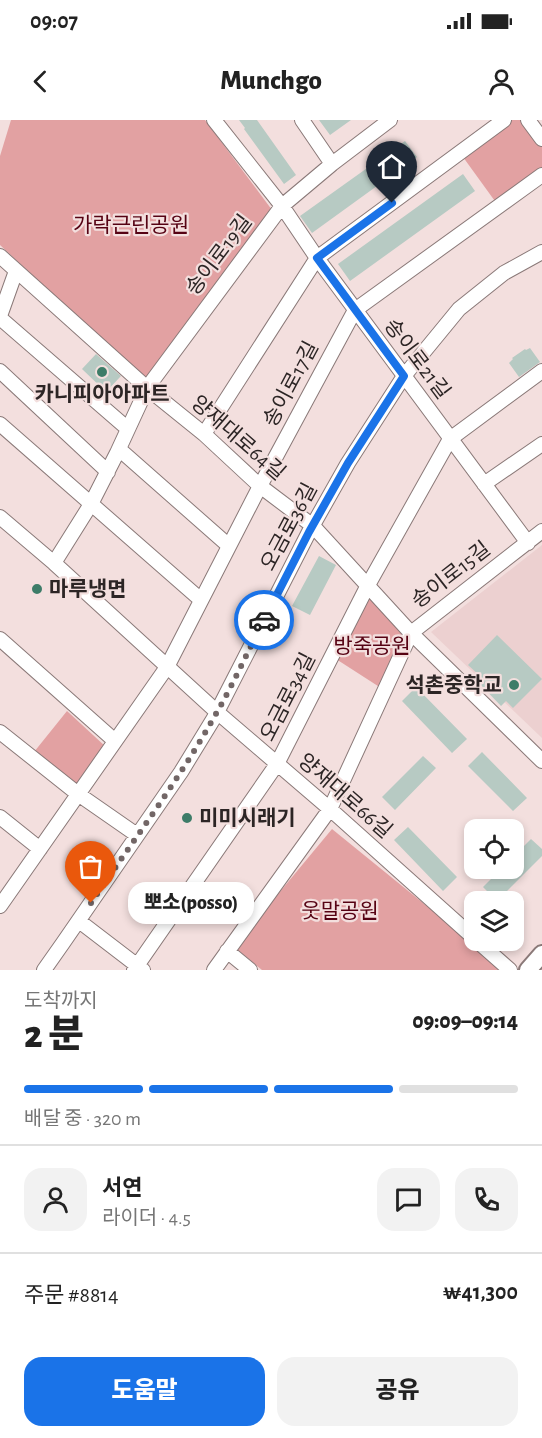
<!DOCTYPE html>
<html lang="ko">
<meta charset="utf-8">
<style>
:root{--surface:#fff;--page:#f2f2f2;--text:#222;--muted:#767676;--line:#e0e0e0;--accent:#1a73e8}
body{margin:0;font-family:"Alegreya Sans","Noto Sans KR",sans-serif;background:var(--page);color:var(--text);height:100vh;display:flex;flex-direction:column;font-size:22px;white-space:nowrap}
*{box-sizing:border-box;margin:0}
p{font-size:20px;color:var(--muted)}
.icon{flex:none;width:33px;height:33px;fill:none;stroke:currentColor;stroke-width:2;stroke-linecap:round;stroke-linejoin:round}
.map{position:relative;height:850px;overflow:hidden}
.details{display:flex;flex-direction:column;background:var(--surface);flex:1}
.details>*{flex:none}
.controls{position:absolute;left:464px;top:699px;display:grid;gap:12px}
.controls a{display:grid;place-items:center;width:60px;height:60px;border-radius:12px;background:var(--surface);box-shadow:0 3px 9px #0003;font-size:30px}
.pin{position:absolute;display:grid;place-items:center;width:51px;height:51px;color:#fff;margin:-62px -26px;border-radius:50% 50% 50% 0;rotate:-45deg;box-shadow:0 0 6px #0007}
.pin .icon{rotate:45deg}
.courier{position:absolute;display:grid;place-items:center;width:60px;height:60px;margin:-30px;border:4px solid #1a73e8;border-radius:50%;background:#fff;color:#222;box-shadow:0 2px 8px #0007}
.bubble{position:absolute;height:42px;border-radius:18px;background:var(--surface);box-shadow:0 3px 9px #0003;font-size:20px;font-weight:800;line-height:42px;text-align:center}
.overview em{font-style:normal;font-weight:800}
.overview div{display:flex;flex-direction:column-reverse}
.overview{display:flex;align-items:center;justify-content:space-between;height:102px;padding:0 24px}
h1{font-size:39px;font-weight:800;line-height:45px}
.bar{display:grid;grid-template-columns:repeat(4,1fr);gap:9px 6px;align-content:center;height:72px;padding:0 24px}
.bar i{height:8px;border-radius:4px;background:var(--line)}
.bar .selected{background:var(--accent)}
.bar p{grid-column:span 4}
.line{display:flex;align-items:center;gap:15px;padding:0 24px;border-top:2px solid var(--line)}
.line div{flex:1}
.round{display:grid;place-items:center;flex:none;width:63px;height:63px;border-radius:18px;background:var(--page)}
.primary-button{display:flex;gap:12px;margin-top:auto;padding:12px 24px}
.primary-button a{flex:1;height:69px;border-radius:18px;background:var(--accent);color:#fff;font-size:24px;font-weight:800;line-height:69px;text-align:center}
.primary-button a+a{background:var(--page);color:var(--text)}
.status{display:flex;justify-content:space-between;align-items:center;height:42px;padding:0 30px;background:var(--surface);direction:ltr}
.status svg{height:16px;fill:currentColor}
header{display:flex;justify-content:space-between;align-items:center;height:78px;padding:0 24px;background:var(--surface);font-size:27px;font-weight:800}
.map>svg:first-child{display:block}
</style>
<div class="status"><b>09:07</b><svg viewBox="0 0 49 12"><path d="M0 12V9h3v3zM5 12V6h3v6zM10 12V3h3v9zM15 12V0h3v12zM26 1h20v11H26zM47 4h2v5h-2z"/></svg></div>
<header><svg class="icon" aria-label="back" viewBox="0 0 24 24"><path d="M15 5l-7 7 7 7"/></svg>Munchgo<svg class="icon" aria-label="person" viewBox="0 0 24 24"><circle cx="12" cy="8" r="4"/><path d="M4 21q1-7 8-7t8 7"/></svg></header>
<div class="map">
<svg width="542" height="850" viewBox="0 0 542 850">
<rect width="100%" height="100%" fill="#f3dfde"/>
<path fill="#ecd0d0" d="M542 425V618L431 512Z"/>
<path fill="#e2a1a2" d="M11 0H205L272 90 146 261 0 125V36Z
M512 0H522L542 27V50L497 84 463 37Z
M370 474 405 514 381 568 336 539Z
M67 591 106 627 77 668 34 632Z
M332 709 503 848 501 850H262L234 827Z"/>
<path fill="#b7cac3" d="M239 0H257L296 55 284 64 244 9 245 8Z
M319 0H351L330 15Z
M405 21 417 37 312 113 300 96Z
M463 54 475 71 350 161 338 144Z
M530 228 540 242 519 257 509 243 513 239 512 238 525 229 526 230Z
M96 234 121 256 106 272 82 249Z
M319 436 336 445 310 495 292 486Z
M497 515 542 559 513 588 506 581 501 586 477 561 481 557 468 545Z
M416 567 467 619 452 633 402 581Z
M482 632 527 678 513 691 468 646Z
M423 636 436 648 395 690 382 677Z
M408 707 457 757 443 771 394 720Z
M531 719 542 729V736L497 781 483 767 502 748H513V737Z"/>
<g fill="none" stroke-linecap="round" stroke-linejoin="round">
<g stroke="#8a7978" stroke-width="16">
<path id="minor" d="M214 0 282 86 317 138 528 423
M302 0 332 44
M528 0 542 19
M0 136 147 268 204 314 260 366 313 406 411 513 542 641
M0 196 16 151
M0 198 128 309
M0 251 108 352
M0 304 201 480
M204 314 317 138 504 0
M119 329 229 426
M484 364 542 324
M0 397 54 443 217 592 330 689 474 818
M54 443 91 384 117 333 147 268 282 86 332 44 390 0
M0 519 115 621
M0 612 78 674 137 715
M0 697 40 729
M0 786 167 547 260 366 355 190 542 55
M79 801 143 850
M476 820 510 850
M227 831 250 850
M44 850 63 823 181 652 214 598 309 412 348 343 404 256 459 189 504 153 542 132
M134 850 277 644 368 465 450 319 542 251
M214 850 330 689 411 513 542 411"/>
</g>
<g stroke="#8a7978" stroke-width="20">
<path id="major" d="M528 850 542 834"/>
</g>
<use href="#minor" stroke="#fff" stroke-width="14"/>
<use href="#major" stroke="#fff" stroke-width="16"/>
</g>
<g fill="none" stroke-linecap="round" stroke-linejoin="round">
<path stroke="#726666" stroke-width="6" stroke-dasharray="0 10.8" d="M91 783C132 722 177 663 213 599 232 567 247 533 264 500"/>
<path stroke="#1a73e8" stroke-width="8" d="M264 500 309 412 348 343 404 256 317 138 392 83"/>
</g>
<g fill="#3d7c68" stroke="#f3dfde" stroke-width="2">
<circle cx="102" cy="252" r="6"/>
<circle cx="37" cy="469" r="6"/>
<circle cx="514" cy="565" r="6"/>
<circle cx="187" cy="698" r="6"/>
</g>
<g text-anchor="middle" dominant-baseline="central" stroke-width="4.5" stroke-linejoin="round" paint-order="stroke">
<g font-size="21" fill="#560213" stroke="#f3dfde">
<text x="131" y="105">가락근린공원</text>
<text x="372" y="526">방죽공원</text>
<text x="340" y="791">웃말공원</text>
</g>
<g font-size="21" fill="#2c2525" stroke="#f3dfde">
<text transform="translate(219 135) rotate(-53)">송이로19길</text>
<text transform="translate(417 239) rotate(53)">송이로21길</text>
<text transform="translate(291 264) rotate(-62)">송이로17길</text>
<text transform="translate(238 318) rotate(41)">양재대로64길</text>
<text transform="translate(289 407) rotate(-62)">오금로36길</text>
<text transform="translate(451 455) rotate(-38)">송이로15길</text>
<text transform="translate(288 577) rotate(-63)">오금로34길</text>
<text transform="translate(345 676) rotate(41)">양재대로66길</text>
</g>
<g font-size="21" font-weight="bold" fill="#2c2525" stroke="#f3dfde" text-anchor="start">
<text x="102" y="274" text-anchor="middle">카니피아아파트</text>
<text x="49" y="469">마루냉면</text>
<text x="502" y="565" text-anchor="end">석촌중학교</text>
<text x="199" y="698">미미시래기</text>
</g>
</g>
</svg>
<div class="controls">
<a><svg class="icon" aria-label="locate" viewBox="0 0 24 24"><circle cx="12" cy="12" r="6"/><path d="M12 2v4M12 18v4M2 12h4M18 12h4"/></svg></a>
<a><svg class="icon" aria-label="layers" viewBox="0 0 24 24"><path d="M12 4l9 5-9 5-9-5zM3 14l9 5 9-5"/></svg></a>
</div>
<div class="pin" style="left:91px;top:783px;background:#ea580c"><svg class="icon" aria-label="bag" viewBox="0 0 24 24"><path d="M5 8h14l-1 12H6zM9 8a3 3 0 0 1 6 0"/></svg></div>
<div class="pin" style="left:392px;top:83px;background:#1f2937"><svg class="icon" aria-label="home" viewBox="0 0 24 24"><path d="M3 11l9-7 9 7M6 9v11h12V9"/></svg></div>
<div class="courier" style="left:264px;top:500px"><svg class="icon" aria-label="car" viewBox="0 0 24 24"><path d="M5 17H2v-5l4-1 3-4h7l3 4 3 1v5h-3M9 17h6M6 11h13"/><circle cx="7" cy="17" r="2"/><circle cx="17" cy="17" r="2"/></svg></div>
<div class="bubble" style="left:128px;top:762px;width:126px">뽀소(posso)</div>
</div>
<section class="details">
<div class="overview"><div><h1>2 분</h1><p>도착까지</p></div><em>09:09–09:14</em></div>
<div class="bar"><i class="selected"></i><i class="selected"></i><i class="selected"></i><i></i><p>배달 중 · 320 m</p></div>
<div class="line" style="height:108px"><a class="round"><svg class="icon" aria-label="person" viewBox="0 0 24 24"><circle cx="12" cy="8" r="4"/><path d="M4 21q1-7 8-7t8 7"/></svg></a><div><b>서연</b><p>라이더 · 4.5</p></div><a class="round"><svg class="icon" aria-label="chat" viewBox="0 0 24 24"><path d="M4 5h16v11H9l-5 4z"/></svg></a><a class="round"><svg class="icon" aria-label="phone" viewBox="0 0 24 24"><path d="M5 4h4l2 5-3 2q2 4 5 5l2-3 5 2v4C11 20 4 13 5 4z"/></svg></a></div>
<div class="line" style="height:78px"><div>주문 #8814</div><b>₩41,300</b></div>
<div class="primary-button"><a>도움말</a><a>공유</a></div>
</section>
